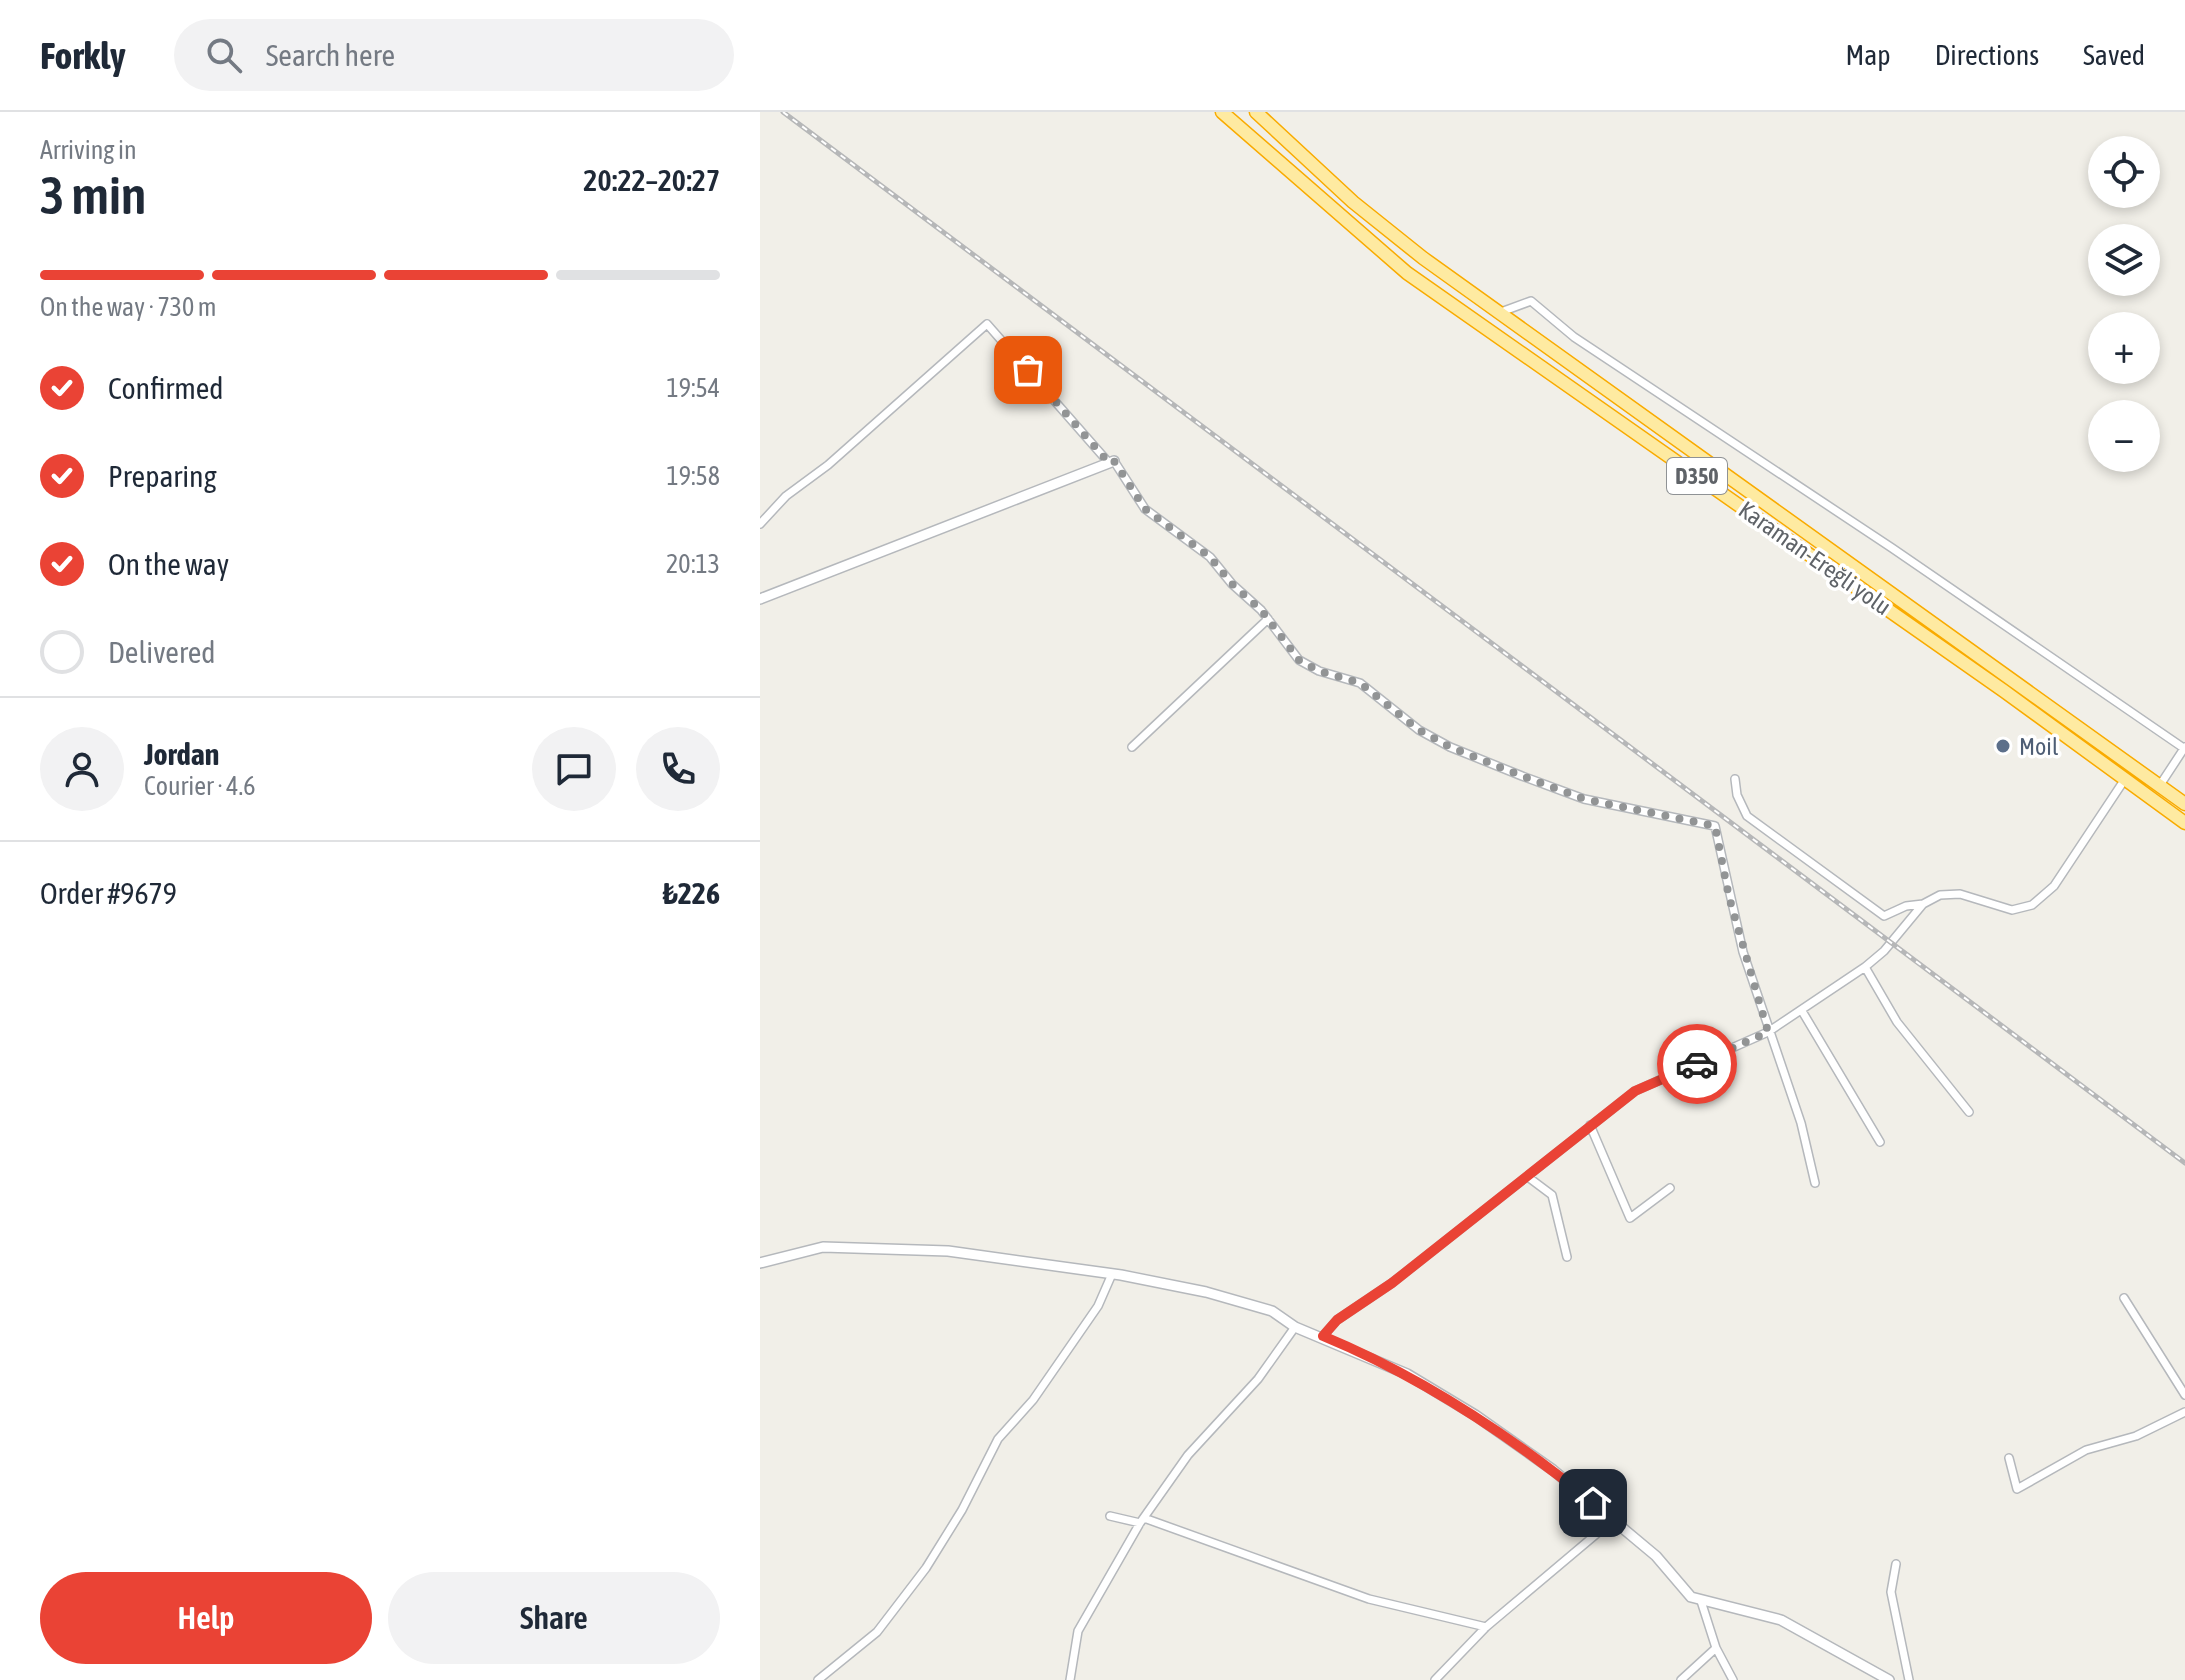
<!DOCTYPE html>
<meta charset="utf-8">
<style>
:root{--surface:#fff;--page:#f2f2f3;--text:#1f2937;--muted:#747a83;--line:#e0e1e3;--accent:#ea4335}
body{margin:0;font-family:"Asap Condensed",sans-serif;background:var(--page);color:var(--text);height:100vh;display:flex;flex-direction:column;font-size:30px;white-space:nowrap}
*{box-sizing:border-box;margin:0}
p{font-size:26px;color:var(--muted)}
.icon{flex:none;width:44px;height:44px;fill:none;stroke:currentColor;stroke-width:2;stroke-linecap:round;stroke-linejoin:round}
.map{position:relative;flex:1;overflow:hidden}
.panel{display:flex;flex-direction:column;background:var(--surface);width:760px}
.panel>*{flex:none}
.buttons{position:absolute;left:1328px;top:24px;display:grid;gap:16px}
.buttons a{display:grid;place-items:center;width:72px;height:72px;border-radius:50%;background:var(--surface);box-shadow:0 4px 12px #0003;font-size:40px}
.pin{position:absolute;display:grid;place-items:center;width:68px;height:68px;color:#fff;margin:-34px;border-radius:16px;box-shadow:0 4px 12px #0006}
.courier{position:absolute;display:grid;place-items:center;width:80px;height:80px;margin:-40px;border:6px solid #ea4335;border-radius:50%;background:#fff;color:#222;box-shadow:0 2px 10px #0007}
.summary em{font-style:normal;font-weight:600}
.summary div{display:flex;flex-direction:column-reverse}
.summary{display:flex;align-items:center;justify-content:space-between;height:136px;padding:0 40px}
h1{font-size:52px;font-weight:600;line-height:60px}
.bar{display:grid;grid-template-columns:repeat(4,1fr);gap:12px 8px;align-content:center;height:96px;padding:0 40px}
.bar i{height:10px;border-radius:6px;background:var(--line)}
.bar .current{background:var(--accent)}
.bar p{grid-column:span 4}
.line{display:flex;align-items:center;gap:20px;padding:0 40px;border-top:2px solid var(--line)}
.line div{flex:1}
.round{display:grid;place-items:center;flex:none;width:84px;height:84px;border-radius:42px;background:var(--page)}
ol{padding:0 40px;list-style:none}
li{display:flex;align-items:center;gap:24px;height:88px}
li p{margin-inline-start:auto}
li .icon{padding:8px;border-radius:50%;background:var(--accent);color:#fff;stroke-width:4}
li:last-child{color:var(--muted)}
li i{width:44px;height:44px;border:4px solid var(--line);border-radius:50%}
.primary-button{display:flex;gap:16px;margin-top:auto;padding:16px 40px}
.primary-button a{flex:1;height:92px;border-radius:48px;background:var(--accent);color:#fff;font-size:32px;font-weight:600;line-height:92px;text-align:center}
.primary-button a+a{background:var(--page);color:var(--text)}
header{display:flex;align-items:center;gap:48px;box-sizing:border-box;height:112px;padding:0 40px;background:var(--surface);border-bottom:2px solid var(--line)}
header strong{font-size:38px}
nav{display:flex;gap:44px;margin-inline-start:auto;font-size:28px}
.search{width:560px;height:72px;background:var(--page);display:flex;align-items:center;gap:20px;box-sizing:border-box;padding:0 28px;border-radius:44px;color:var(--muted);font-size:30px}
main{display:flex;flex:1;min-height:0}
.map>svg:first-child{display:block}
</style>
<header>
<strong>Forkly</strong>
<div class="search"><svg class="icon" aria-label="search" viewBox="0 0 24 24"><circle cx="10" cy="10" r="6"/><path d="M15 15l6 6"/></svg>Search here</div>
<nav><a>Map</a><a>Directions</a><a>Saved</a></nav>
</header>
<main>
<section class="panel">
<div class="summary"><div><h1>3 min</h1><p>Arriving in</p></div><em>20:22–20:27</em></div>
<div class="bar"><i class="current"></i><i class="current"></i><i class="current"></i><i></i><p>On the way · 730 m</p></div>
<ol>
<li><svg class="icon" aria-label="check" viewBox="0 0 24 24"><path d="M5 12l5 5 9-10"/></svg>Confirmed<p>19:54</p></li>
<li><svg class="icon" aria-label="check" viewBox="0 0 24 24"><path d="M5 12l5 5 9-10"/></svg>Preparing<p>19:58</p></li>
<li><svg class="icon" aria-label="check" viewBox="0 0 24 24"><path d="M5 12l5 5 9-10"/></svg>On the way<p>20:13</p></li>
<li><i></i>Delivered</li>
</ol>
<div class="line" style="height:144px"><a class="round"><svg class="icon" aria-label="person" viewBox="0 0 24 24"><circle cx="12" cy="8" r="4"/><path d="M4 21q1-7 8-7t8 7"/></svg></a><div><b>Jordan</b><p>Courier · 4.6</p></div><a class="round"><svg class="icon" aria-label="chat" viewBox="0 0 24 24"><path d="M4 5h16v11H9l-5 4z"/></svg></a><a class="round"><svg class="icon" aria-label="phone" viewBox="0 0 24 24"><path d="M5 4h4l2 5-3 2q2 4 5 5l2-3 5 2v4C11 20 4 13 5 4z"/></svg></a></div>
<div class="line" style="height:104px"><div>Order #9679</div><b>₺226</b></div>
<div class="primary-button"><a>Help</a><a>Share</a></div>
</section>
<div class="map">
<svg width="1425" height="1568" viewBox="0 0 1425 1568">
<rect width="100%" height="100%" fill="#f1efe8"/>
<g fill="none" stroke-linecap="round" stroke-linejoin="round">
<g stroke="#b5b8bc" stroke-width="10">
<path id="minor" d="M741 200 771 189 814 225 1132 436 1425 637
M354 349 385 397 450 445 472 472 501 498 539 548 559 559 600 571 659 618 690 635 762 664 824 687 955 714 983 840 1041 1011 1055 1071
M0 412 26 384 68 353 227 212 349 351
M372 635 508 507
M975 667 977 683 987 704 1124 804 1146 794 1163 792
M1400 673 1425 635
M1105 855 1137 910 1209 1000
M1042 899 1120 1030
M830 1013 870 1106 910 1076
M768 1065 792 1083 807 1145
M1364 1186 1425 1283
M563 1224 577 1208 632 1171 875 979 1008 920 1105 855 1124 839 1163 792 1180 783 1200 782 1252 798 1272 793 1294 774 1365 667
M1249 1346 1257 1377 1326 1338 1376 1324 1425 1300
M350 1404 380 1411
M384 1406 609 1487 726 1515
M1136 1452 1131 1480 1149 1568
M941 1489 956 1536 973 1568
M58 1568 117 1520 166 1456 202 1398 238 1327 273 1288 338 1194 352 1162
M310 1568 318 1519 380 1411 428 1343 498 1267 535 1215
M675 1568 726 1515 853 1408
M921 1568 956 1536"/>
</g>
<g stroke="#b5b8bc" stroke-width="12">
<path id="tertiary" d="M0 487 354 349
M0 1151 63 1135 188 1139 361 1163 446 1180 512 1199 535 1215 647 1262 715 1303 793 1358 896 1444 931 1485 1021 1508 1129 1568"/>
</g>
<g stroke="#f9ab00" stroke-width="15">
<path id="trunk" d="M462 0 647 161 1244 579 1425 711
M496 0 593 90 663 146 1425 692"/>
</g>
<use href="#minor" stroke="#fff" stroke-width="7"/>
<use href="#tertiary" stroke="#fff" stroke-width="9"/>
<use href="#trunk" stroke="#feeaa1" stroke-width="12"/>
<g stroke="#b6b7b8" stroke-width="5">
<path id="rail" d="M23 0 1425 1051"/>
</g>
<use href="#rail" stroke="#fff" stroke-width="2" stroke-dasharray="6" stroke-linecap="butt"/>
</g>
<g fill="none" stroke-linecap="round" stroke-linejoin="round">
<path stroke="#929495" stroke-width="8" stroke-dasharray="0 14.4" d="M268 258 349 351 354 349 385 397 450 445 472 472 501 498 539 548 559 559 600 571 659 618 690 635 762 664 824 687 955 714 969 785 1008 920 937 952"/>
<path stroke="#ea4335" stroke-width="10" d="M833 1391C750 1323 662 1265 563 1224L577 1208 632 1171 875 979 937 952"/>
</g>
<circle fill="#5c6f8a" stroke="#fff" stroke-width="3" cx="1243" cy="634" r="8"/>
<g text-anchor="middle" dominant-baseline="central" stroke-width="7" stroke-linejoin="round" paint-order="stroke">
<rect fill="#fff" stroke="#8f9295" stroke-width="2" x="907" y="346" width="60" height="36" rx="6"/>
<g font-size="22" font-weight="bold" fill="#5f6368">
<text x="937" y="364">D350</text>
</g>
<g font-size="24" fill="#5f6368" stroke="#fff">
<text transform="translate(1055 446) rotate(35)">Karaman-Ereğli yolu</text>
</g>
<g font-size="24" fill="#4e5e75" stroke="#fff" text-anchor="start">
<text x="1259" y="634">Moil</text>
</g>
</g>
</svg>
<div class="buttons">
<a><svg class="icon" aria-label="locate" viewBox="0 0 24 24"><circle cx="12" cy="12" r="6"/><path d="M12 2v4M12 18v4M2 12h4M18 12h4"/></svg></a>
<a><svg class="icon" aria-label="layers" viewBox="0 0 24 24"><path d="M12 4l9 5-9 5-9-5zM3 14l9 5 9-5"/></svg></a>
<a>+</a>
<a>−</a>
</div>
<div class="pin" style="left:268px;top:258px;background:#ea580c"><svg class="icon" aria-label="bag" viewBox="0 0 24 24"><path d="M5 8h14l-1 12H6zM9 8a3 3 0 0 1 6 0"/></svg></div>
<div class="pin" style="left:833px;top:1391px;background:#1f2937"><svg class="icon" aria-label="home" viewBox="0 0 24 24"><path d="M3 11l9-7 9 7M6 9v11h12V9"/></svg></div>
<div class="courier" style="left:937px;top:952px"><svg class="icon" aria-label="car" viewBox="0 0 24 24"><path d="M5 17H2v-5l4-1 3-4h7l3 4 3 1v5h-3M9 17h6M6 11h13"/><circle cx="7" cy="17" r="2"/><circle cx="17" cy="17" r="2"/></svg></div>
</div>
</main>
